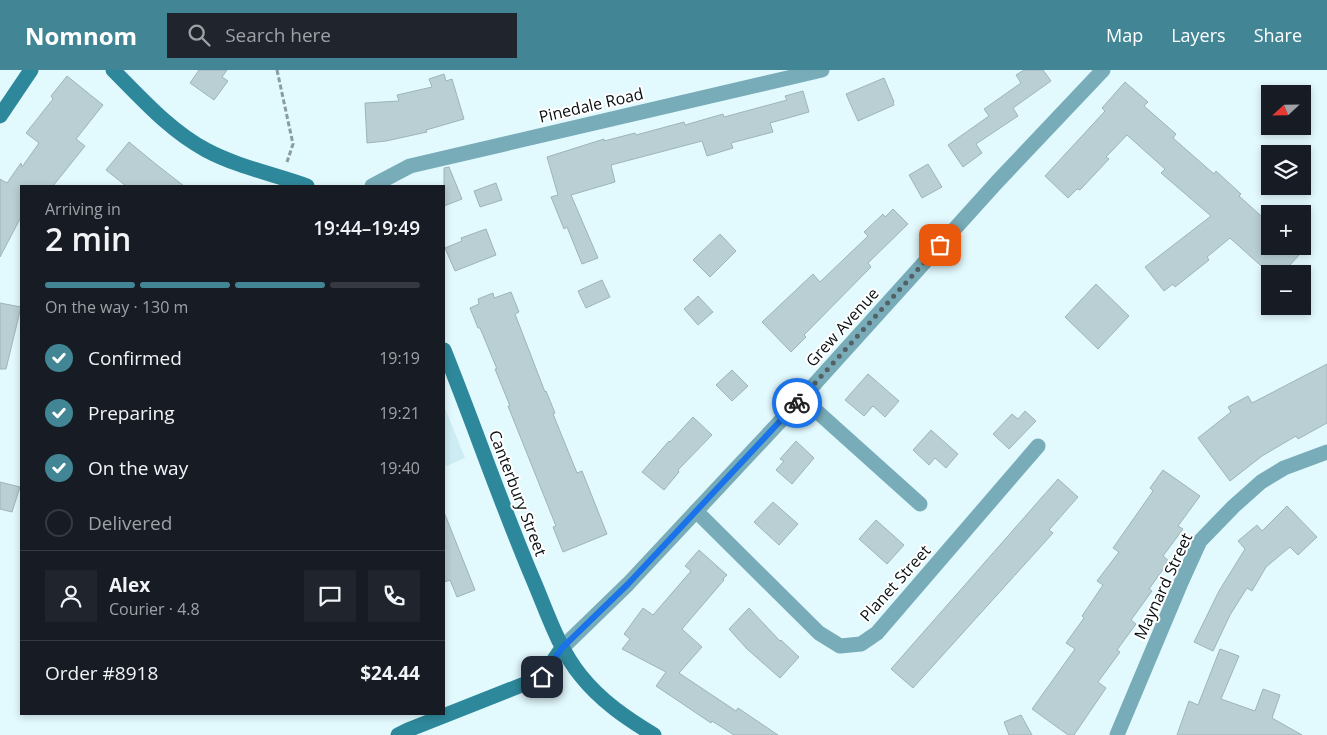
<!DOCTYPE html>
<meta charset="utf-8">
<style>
:root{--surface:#171b24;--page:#20242c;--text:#f1f3f6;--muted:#9ea1a6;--line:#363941;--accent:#428695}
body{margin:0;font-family:"Open Sans",sans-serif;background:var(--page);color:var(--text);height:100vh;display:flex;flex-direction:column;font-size:19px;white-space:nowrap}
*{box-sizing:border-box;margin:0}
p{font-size:16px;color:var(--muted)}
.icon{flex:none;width:28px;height:28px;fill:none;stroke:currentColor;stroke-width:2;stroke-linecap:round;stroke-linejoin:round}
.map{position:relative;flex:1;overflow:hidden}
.panel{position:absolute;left:20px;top:115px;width:425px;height:530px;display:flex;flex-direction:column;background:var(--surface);border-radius:0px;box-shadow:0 2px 8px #0003}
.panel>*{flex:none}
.needle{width:32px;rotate:248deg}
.buttons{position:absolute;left:1261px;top:15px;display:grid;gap:10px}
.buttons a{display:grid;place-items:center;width:50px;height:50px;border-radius:0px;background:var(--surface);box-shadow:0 2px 8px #0003;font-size:25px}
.pin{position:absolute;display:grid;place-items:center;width:42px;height:42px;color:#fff;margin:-21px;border-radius:10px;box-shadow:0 2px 8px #0006}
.courier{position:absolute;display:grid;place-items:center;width:50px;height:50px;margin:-25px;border:4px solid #1a73e8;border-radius:50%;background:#fff;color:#222;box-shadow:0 1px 6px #0007}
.overview em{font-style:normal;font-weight:600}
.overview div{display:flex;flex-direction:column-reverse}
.overview{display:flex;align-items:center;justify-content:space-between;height:85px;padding:0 25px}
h1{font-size:32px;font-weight:600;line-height:38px}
.bar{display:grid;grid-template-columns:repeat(4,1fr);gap:8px 5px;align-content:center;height:60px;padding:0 25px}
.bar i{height:6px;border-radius:4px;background:var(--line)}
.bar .current{background:var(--accent)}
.bar p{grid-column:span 4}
.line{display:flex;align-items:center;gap:12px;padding:0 25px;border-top:1px solid var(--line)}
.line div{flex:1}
.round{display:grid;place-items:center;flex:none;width:52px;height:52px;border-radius:0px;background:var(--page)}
ol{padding:0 25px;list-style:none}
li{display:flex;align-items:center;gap:15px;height:55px}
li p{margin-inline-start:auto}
li .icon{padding:5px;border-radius:50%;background:var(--accent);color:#fff;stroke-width:4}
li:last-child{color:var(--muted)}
li i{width:28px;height:28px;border:2px solid var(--line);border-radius:50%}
header{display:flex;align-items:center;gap:30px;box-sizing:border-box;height:70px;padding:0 25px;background:var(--accent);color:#fff}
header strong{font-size:24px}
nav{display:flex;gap:28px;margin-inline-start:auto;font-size:18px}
.search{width:350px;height:45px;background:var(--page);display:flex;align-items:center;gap:12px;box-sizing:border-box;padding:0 18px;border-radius:0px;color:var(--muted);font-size:19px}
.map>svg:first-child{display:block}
</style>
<header>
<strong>Nomnom</strong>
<div class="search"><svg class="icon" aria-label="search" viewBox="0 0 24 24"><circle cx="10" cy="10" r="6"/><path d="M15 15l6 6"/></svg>Search here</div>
<nav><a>Map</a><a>Layers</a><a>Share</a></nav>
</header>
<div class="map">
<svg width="1327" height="665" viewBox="0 0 1327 665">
<rect width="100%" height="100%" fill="#e2f9fe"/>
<path fill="#cdecf4" d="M444 336 465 388 444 397Z"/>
<path fill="#b9cfd4" stroke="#9fb4b9" d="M199 0H227L222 7 228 11 214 30 190 13Z
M1024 0H1043L1051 11 1013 38 1018 46 976 74 982 83 963 97 948 75 989 46 984 39 1021 13 1016 5Z
M444 4 446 11 452 9 464 49 426 60 427 62 386 71 367 73 365 33 399 31 397 25 432 17 429 9Z
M67 6 103 35 76 69 85 76 53 116H21V147L0 187V109L7 113 21 93 22 97 39 73 26 63 53 29 51 26Z
M884 8 894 32 893 33 894 35 858 51 846 24Z
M1125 12 1148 32 1144 36 1176 64 1173 68 1214 104 1216 101 1241 124 1239 126 1270 154V176H1289L1299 185 1282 204H1270L1230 168 1207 187 1209 190 1175 217 1173 214 1164 221 1145 197 1211 146 1161 103 1165 99 1127 65 1106 87 1109 89 1080 120 1077 119 1068 128 1045 106 1105 41 1102 38Z
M803 21 809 42 770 53 773 62 731 73 733 78 707 86 702 71 611 95 615 112 571 125 598 188 582 194 567 157 564 159 551 127 558 125 547 87 604 69V71L635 63 636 65 684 52 685 55 723 44 724 47 787 30 785 26Z
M129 72 157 95 184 116H126L106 100Z
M928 94 942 117 922 128 909 105Z
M449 97 462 129 444 136V98Z
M496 113 502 130 480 137 474 121Z
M893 139 908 154 868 193 871 197 804 265 806 267 791 282 762 252 813 204 820 212 868 166 864 162 883 144 885 147Z
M486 159 496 185 455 201 445 178 462 171 461 168Z
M720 164 736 181 710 207 693 190Z
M602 210 610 227 586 238 578 221Z
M1096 214 1129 246 1098 279 1065 247Z
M511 222 519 242 515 244 545 322 546 321 555 343 553 344 577 403 582 401 607 464 563 482 553 457 556 456 508 336H510L495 299H497L480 258H478L470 238 479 234 478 229 493 223 494 228Z
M698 226 713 242 698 255 684 239Z
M0 233 21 237 6 299H0Z
M1327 294V353L1298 369 1296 366 1262 386 1230 411 1198 368 1231 342 1228 337 1248 326 1252 333Z
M732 300 748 316 732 331 716 315Z
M868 304 899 331 885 347 873 336 864 346 845 330Z
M1025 341 1036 351 1009 379 993 364 1012 344 1018 349Z
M693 347 712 365 678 400 679 402 664 420 642 402 669 371 670 372Z
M931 360 958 384 946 398 935 388 929 395 913 380Z
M796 371 814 388 792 414 776 400 784 391 780 389Z
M1163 400 1200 426 1178 456 1183 459 1163 486 1169 491 1149 519 1152 521 1131 550 1136 554 1117 580 1120 582 1098 612 1106 618 1074 665H1068L1032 639 1075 579 1066 573 1084 548 1082 546 1103 515 1097 511 1119 482 1113 478 1153 421 1150 418Z
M1058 409 1078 427 1049 460 1053 463 913 618 891 599Z
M0 412 20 417 12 442 0 439Z
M773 432 798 454 779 475 754 452Z
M1287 436 1317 467 1298 485 1290 477 1266 497 1252 521 1247 518 1230 545 1213 581 1194 572 1219 521 1245 479 1238 471 1257 455 1262 461Z
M444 442 475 520 457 527 450 510 444 512Z
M876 450 904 475 887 494 859 469Z
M699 480 727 505 723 509 724 510 682 559 702 577 679 603 736 641 738 638 778 665H734L712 651 711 653 656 616 666 602 622 579 630 569 624 564 643 538 653 545 691 501 685 496Z
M749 538 780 571 781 570 799 587 780 608 747 579 729 559Z
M1220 579 1239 586 1221 629 1255 641 1263 619 1280 625 1272 648 1302 665H1177L1189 631 1198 635Z
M1021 645 1032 665H1009L1004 652Z"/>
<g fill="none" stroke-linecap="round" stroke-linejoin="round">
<path stroke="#8b9ca0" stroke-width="3" stroke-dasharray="5 2.5" stroke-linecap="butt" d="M277 0 293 74 287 92"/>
<path stroke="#78acb8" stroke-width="15" d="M372 116 410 96 822 0
M802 328 920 434
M696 441 819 563 840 576 861 574 877 563 1038 376
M562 578 628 514 802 328 997 112 1103 0
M1117 665 1180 515 1200 471 1234 436 1261 412 1284 398 1327 382"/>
<path stroke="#2e889b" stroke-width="15" d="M113 0C141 28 170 61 206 80 238 97 274 104 307 116
M0 46 31 0
M444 280C475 357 502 437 535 514 548 545 559 579 581 606 601 631 626 648 654 665
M398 665 408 660 542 607 562 578"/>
</g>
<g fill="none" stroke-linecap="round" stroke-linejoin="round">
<path stroke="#546063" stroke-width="5" stroke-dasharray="0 9" d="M797 333 940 175"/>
<path stroke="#1a73e8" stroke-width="6" d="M542 607 562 578 628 514 797 333"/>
</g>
<g text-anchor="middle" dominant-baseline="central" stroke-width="4" stroke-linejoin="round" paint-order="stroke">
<g font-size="16" fill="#070e10" stroke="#fff">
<text transform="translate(591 35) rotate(-13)">Pinedale Road</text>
<text transform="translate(842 257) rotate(-48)">Grew Avenue</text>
<text transform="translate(518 423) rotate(69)">Canterbury Street</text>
<text transform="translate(895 513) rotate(-48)">Planet Street</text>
<text transform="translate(1163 516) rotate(-65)">Maynard Street</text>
</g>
</g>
</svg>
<div class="buttons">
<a><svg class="needle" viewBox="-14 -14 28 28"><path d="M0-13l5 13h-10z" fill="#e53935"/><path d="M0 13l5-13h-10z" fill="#9ea1a6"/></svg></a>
<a><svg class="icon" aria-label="layers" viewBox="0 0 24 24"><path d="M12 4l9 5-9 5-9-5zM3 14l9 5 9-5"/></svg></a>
<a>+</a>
<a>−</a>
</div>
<div class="pin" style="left:940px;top:175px;background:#ea580c"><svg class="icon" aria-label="bag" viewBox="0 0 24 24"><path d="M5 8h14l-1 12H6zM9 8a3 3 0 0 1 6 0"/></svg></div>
<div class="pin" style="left:542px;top:607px;background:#1f2937"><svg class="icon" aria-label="home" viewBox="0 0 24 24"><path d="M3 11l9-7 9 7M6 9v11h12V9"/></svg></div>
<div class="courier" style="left:797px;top:333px"><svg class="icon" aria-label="bike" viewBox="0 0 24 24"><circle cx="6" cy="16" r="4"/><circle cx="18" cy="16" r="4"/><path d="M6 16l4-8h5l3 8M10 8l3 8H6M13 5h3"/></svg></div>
<section class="panel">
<div class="overview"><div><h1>2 min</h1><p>Arriving in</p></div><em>19:44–19:49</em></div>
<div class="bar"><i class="current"></i><i class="current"></i><i class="current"></i><i></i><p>On the way · 130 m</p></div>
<ol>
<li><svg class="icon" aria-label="check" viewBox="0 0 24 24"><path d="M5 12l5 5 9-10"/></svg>Confirmed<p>19:19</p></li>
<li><svg class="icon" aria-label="check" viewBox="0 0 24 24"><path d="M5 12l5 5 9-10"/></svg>Preparing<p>19:21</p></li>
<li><svg class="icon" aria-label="check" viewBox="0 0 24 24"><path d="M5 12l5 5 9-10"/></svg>On the way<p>19:40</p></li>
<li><i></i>Delivered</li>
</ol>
<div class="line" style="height:90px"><a class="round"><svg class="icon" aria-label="person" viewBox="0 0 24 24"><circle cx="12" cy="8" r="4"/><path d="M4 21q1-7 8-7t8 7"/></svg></a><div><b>Alex</b><p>Courier · 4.8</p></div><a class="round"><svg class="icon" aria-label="chat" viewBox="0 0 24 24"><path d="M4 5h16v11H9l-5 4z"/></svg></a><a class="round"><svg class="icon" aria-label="phone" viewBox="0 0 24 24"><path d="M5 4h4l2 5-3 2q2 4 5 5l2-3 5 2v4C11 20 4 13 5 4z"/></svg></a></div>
<div class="line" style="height:65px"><div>Order #8918</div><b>$24.44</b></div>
</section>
</div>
